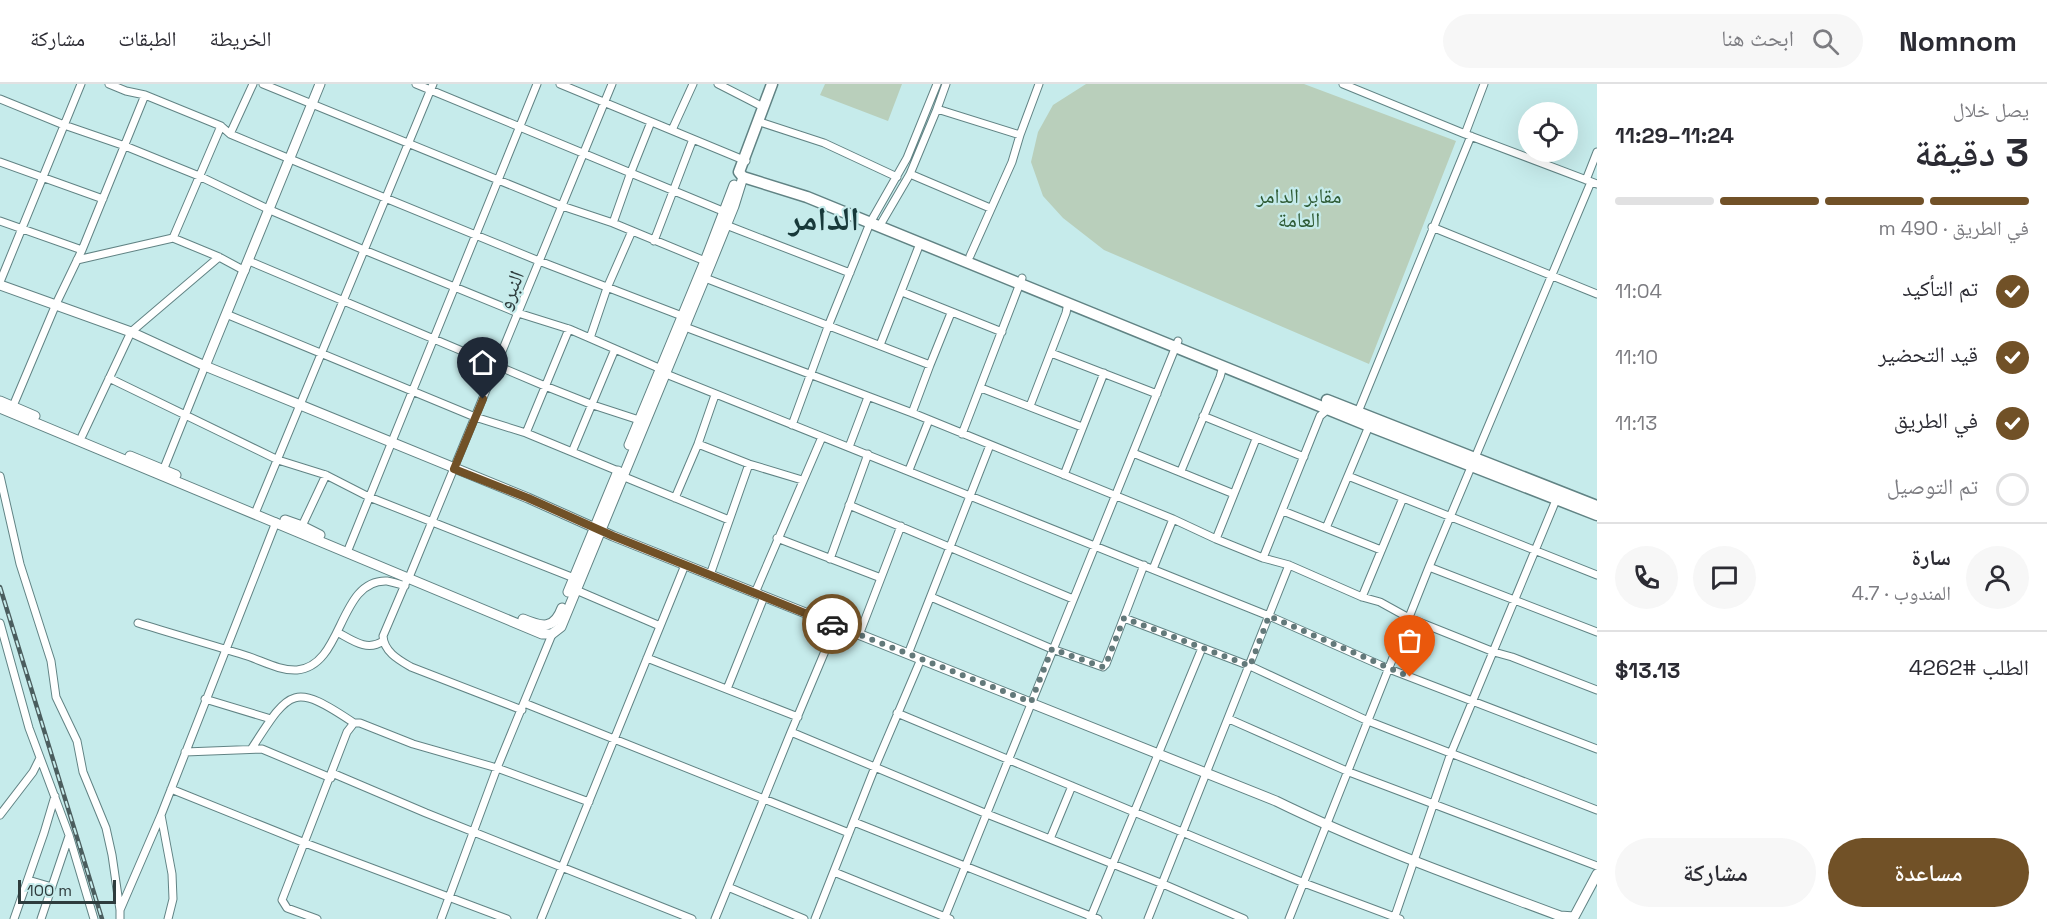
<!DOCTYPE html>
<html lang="ar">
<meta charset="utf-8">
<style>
:root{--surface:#fff;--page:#f7f7f7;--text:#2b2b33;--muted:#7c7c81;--line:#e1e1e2;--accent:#715127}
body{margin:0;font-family:"Space Grotesk","Noto Naskh Arabic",sans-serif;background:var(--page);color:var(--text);direction:rtl;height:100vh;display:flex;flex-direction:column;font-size:22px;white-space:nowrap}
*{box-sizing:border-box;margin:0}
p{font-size:20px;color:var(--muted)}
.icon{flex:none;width:33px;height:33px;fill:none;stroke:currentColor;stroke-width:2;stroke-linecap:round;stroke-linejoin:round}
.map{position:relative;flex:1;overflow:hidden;direction:ltr}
.side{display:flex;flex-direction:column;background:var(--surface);width:450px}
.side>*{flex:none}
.tools{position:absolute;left:1518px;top:18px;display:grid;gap:12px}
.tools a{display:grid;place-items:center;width:60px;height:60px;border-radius:50%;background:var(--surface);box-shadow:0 6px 24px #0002;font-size:30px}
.scale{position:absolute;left:18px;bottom:15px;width:98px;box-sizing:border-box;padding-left:6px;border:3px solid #2e3c3d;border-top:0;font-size:16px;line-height:21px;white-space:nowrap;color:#2e3c3d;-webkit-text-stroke:4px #c6ebeb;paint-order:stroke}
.pin{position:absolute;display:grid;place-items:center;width:51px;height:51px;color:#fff;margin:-62px -26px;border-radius:50% 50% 50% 0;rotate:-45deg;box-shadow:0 0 6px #0007}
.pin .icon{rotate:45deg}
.courier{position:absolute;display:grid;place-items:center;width:60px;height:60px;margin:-30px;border:4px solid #715127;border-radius:50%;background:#fff;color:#222;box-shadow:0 2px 8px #0007}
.summary em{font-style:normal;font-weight:600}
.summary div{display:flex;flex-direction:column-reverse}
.summary{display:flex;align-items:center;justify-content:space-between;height:102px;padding:0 18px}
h1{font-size:39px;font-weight:600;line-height:45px}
.bar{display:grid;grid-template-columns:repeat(4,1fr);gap:9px 6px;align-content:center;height:72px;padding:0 18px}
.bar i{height:8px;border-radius:4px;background:var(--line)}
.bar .on{background:var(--accent)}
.bar p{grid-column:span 4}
.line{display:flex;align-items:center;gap:15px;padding:0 18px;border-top:2px solid var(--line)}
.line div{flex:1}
.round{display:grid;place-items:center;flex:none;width:63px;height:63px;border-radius:32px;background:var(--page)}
ol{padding:0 18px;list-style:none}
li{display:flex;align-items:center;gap:18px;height:66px}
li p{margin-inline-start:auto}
li .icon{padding:6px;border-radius:50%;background:var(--accent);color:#fff;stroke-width:4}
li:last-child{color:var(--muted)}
li i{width:33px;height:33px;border:3px solid var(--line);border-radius:50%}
.cta{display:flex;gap:12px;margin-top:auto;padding:12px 18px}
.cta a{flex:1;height:69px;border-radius:36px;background:var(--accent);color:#fff;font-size:24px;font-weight:600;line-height:69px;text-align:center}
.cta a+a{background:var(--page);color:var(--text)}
header{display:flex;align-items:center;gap:36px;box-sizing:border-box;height:84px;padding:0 30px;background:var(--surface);border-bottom:2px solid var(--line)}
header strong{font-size:28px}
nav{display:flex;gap:33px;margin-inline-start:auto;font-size:21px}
.search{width:420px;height:54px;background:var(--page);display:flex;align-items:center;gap:15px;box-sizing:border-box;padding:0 21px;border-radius:33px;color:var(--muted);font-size:22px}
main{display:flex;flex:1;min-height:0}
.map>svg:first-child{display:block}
</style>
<header>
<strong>Nomnom</strong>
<div class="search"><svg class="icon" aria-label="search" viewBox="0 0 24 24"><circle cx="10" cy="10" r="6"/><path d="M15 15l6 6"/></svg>ابحث هنا</div>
<nav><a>الخريطة</a><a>الطبقات</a><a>مشاركة</a></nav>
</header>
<main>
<section class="side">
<div class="summary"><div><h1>3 دقيقة</h1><p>يصل خلال</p></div><em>11:24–11:29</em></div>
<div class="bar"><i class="on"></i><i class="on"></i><i class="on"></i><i></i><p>في الطريق · 490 m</p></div>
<ol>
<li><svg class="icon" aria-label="check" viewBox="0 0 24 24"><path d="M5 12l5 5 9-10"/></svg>تم التأكيد<p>11:04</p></li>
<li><svg class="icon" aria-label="check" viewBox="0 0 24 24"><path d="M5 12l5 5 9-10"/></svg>قيد التحضير<p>11:10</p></li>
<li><svg class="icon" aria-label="check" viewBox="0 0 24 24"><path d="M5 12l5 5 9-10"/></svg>في الطريق<p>11:13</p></li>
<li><i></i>تم التوصيل</li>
</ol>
<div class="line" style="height:108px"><a class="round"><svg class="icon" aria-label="person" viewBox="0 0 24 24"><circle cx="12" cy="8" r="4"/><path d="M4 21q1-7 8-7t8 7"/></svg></a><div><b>سارة</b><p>المندوب · 4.7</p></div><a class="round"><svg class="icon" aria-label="chat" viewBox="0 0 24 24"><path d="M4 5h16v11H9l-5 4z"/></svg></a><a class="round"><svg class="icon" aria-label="phone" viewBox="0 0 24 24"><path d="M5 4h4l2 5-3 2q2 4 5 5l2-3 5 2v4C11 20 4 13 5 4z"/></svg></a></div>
<div class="line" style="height:78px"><div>الطلب #4262</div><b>$13.13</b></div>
<div class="cta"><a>مساعدة</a><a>مشاركة</a></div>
</section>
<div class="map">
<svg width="1597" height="835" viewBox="0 0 1597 835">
<rect width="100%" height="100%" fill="#c6ebeb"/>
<path fill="#b9cfbb" d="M825 0H902L888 37 820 11Z
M1086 0H1304L1456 57 1369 280 1104 166 1063 134 1043 112 1031 78 1038 48 1053 21Z"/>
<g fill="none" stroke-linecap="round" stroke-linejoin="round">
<g stroke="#618384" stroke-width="9">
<path id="street" d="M109 0 126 7 145 11 221 42 230 50 290 75 539 177 682 232
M263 0 562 122 613 139 705 177
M416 0 725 128
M560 0 746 77
M718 0 763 23
M1343 0 1465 50 1597 100
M0 15 64 41 125 62 199 92 270 126 364 166 518 229 569 245 661 285
M937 25 946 0
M763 39 824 59 897 93
M672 46 693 0
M230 50 253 0
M1465 50 1484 0
M0 78 103 115
M910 90 990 124
M1586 96 1597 68
M0 137 82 166
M613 139 631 88 651 38
M726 141 850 189
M879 143 910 90 937 25 1020 51
M1432 143 1597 210
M173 154 221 42
M654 157 693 55
M970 172 1012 78 1020 51 1039 0
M77 176 173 154 219 173 245 187
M249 177 545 302 593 321 639 336
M705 194 930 281 951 229
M0 198 81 0
M902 208 1002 248
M226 230 475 333 526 349 618 387
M685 243 915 330 1173 435 1216 455 1263 474 1289 481 1362 513 1380 518 1409 534 1494 568 1512 573 1597 606
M590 254 607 204 632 147
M880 261 919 162 918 158
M1051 269 1157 310
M666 290 1269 532 1389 585 1597 665
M109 294 278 376 326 391 369 413 574 494
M981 304 1082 343
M13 322 56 220 82 166 145 11
M1030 322 1066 229 1068 219
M1358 328 1471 52
M912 329 930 281
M1203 332 1304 373
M792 341 829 240 870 139 907 74 937 0
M526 349 569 245
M962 350 1022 194
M82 352 131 248 219 173
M698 360 749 380 802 396
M849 363 868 313
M572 368 615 265
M1133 369 1234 410
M909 386 929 336
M1181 387 1220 293 1223 282
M162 389 205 282
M1064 391 1104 289
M0 392 20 480 51 577 56 613 77 657 83 688 106 744 112 771 120 826
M622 392 729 436
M1348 392 1597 491
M675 414 698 360 715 311
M849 421 1073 515
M256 427 433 0
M1283 427 1381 466
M302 442 326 391
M1326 444 1369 342
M777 454 881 494
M1216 455 1256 355
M348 466 537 0
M1263 474 1320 332 1328 325
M830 475 868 370
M1429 483 1597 548
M1153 485 1173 435
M410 491 612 0
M710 491 749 380
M406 498 383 552C384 568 399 576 411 583L522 626
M576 506 660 542
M755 509 822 353
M931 513 1052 565 1103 583 1106 580 1144 481
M1362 513 1403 414
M1124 534 1250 582 1368 637 1597 726
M0 539 29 644 69 751 94 835
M138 539C173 550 209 560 244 571 261 576 279 587 297 586 344 582 338 495 387 497 393 498 399 500 405 502
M337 548C352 556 367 568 383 557
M859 551 901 442
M908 570 990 361
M647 574 798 633
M727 605 764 513
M205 615 271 635
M524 619 849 749
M897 629 1304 799 1400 835
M1229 635 1349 688 1597 782
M791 648 836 541
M252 664C290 605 293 598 354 639
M185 668 262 665 331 694
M332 689 426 729 692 835
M171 705 305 759 507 835
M0 731 33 688 40 674
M854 738 1098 835
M1050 755 1072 702
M834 788 950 835
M28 796 52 803
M728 803 804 835
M14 835 44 749 55 712
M41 835 69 752
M120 835V826L161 731
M168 835 173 815 172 790 161 731 276 438
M317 835 287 824 282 816 347 648 354 639H360L413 660 497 684 589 718
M441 835 497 684 553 548
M541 835 685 481
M715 835 791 648 987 730 1163 800 1244 835
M815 835 875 683 921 575
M944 835 1178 257
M1090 835 1202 564
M1148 835 1289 481
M1289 835 1429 483 1591 98
M1394 835 1451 669 1556 416"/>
</g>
<g stroke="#618384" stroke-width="11">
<path id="secondary" d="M0 201 131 248 205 282 528 414 613 452 1276 717C1368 762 1464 796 1560 832L1574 833
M205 282 320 0
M0 317 35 332
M0 324 542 550H552L561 543 711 179 734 122 743 93
M629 361 705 177 734 101
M130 372 176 391
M285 436 302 442 320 451
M568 508 618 387
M523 535C542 543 554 546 562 524
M1573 835 1597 790"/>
</g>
<g stroke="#618384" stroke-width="13">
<path id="primary" d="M772 0 739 88 743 93 807 113 1369 342 1597 431
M1327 316 1597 422"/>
</g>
<use href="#street" stroke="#fff" stroke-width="7"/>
<use href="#secondary" stroke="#fff" stroke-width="9"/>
<use href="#primary" stroke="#fff" stroke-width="10"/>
<g stroke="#4b5d5e" stroke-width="4.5">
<path id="rail" d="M0 503 102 835"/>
</g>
<use href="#rail" stroke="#c6ebeb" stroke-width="2" stroke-dasharray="7" stroke-linecap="butt"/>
</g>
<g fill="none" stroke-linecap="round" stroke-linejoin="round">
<path stroke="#63797a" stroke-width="6" stroke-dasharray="0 10.8" d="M832 540 1031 618 1052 565 1103 583 1106 580 1124 534 1250 582 1269 532 1410 593"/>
<path stroke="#715127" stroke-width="8" d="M483 315 454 385 528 414 613 452 832 540"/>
</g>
<g text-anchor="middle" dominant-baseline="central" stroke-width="4.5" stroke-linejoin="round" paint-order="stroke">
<g font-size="21" fill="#2d5a34" stroke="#c6ebeb">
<text x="1299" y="111">مقابر الدامر<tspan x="1299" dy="24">العامة</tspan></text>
</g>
<g font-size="21" fill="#2e3c3d" stroke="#c6ebeb">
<text transform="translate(510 206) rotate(-68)">النبرو</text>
</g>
<g font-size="33" font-weight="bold" fill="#18393a" stroke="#c6ebeb">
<text x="824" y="135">الدامر</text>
</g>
</g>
</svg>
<div class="tools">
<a><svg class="icon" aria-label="locate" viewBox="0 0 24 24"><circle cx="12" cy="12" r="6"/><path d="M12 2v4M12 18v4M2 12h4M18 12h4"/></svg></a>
</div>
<div class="scale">100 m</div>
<div class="pin" style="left:1410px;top:593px;background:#ea580c"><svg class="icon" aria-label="bag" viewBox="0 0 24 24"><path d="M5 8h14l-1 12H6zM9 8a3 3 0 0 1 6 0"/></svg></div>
<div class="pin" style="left:483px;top:315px;background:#1f2937"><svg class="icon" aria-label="home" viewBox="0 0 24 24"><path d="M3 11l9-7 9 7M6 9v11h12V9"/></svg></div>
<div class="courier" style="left:832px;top:540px"><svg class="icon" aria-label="car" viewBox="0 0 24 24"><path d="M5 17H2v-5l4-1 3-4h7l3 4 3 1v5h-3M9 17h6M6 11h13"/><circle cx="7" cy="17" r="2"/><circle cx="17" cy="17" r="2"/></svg></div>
</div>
</main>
